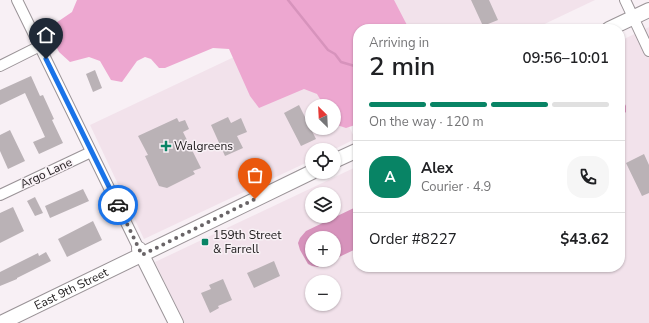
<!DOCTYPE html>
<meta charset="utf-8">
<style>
:root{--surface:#fff;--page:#f6f6f6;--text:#202124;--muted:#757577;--line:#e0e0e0;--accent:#088465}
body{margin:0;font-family:"Nunito Sans",sans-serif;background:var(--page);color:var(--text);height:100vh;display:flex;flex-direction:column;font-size:15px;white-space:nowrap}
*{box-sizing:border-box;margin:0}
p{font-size:13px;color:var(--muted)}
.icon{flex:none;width:22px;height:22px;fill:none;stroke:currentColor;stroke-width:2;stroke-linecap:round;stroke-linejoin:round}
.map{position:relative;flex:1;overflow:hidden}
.side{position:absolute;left:353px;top:24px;width:272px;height:248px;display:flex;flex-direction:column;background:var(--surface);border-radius:16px;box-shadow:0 1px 3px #0004}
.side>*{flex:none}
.needle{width:26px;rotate:336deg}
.fabs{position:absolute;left:305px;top:99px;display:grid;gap:8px}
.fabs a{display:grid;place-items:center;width:36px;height:36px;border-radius:50%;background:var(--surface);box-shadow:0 1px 3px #0004;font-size:20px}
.pin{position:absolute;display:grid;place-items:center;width:34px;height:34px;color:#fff;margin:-41px -17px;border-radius:50% 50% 50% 0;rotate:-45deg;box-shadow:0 0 4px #0007}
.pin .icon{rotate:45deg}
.courier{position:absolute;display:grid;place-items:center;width:40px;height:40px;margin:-20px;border:3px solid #1a73e8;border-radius:50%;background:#fff;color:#222;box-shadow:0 1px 5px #0007}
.overview em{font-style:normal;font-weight:600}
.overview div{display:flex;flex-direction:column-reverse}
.overview{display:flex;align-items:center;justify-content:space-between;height:68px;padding:0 16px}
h1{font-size:26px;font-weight:600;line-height:30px}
.bar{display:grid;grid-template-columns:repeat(4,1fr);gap:6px 4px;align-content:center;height:48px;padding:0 16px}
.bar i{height:5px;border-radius:3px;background:var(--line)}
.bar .on{background:var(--accent)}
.bar p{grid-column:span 4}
.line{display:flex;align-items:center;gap:10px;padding:0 16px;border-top:1px solid var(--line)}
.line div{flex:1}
.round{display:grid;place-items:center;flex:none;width:42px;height:42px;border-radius:16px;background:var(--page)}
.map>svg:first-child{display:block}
</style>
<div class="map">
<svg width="649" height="323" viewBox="0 0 649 323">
<rect width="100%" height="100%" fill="#f8f0f5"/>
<path fill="#f2e2eb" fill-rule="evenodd" d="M388 0H595L534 29H402Z
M649 27V323H184L155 262 358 166V267H620V41ZM312 194H334V216H312ZM312 238H334V260H312ZM312 282H334V304H312Z
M234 57 323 71 355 139 333 150H312V160L144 239 90 125ZM312 106H334V128H312Z"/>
<path fill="#eda7d0" d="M77 0H394L409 29H358V124L346 128 337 125 334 121V106H324L317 94 304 89 259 108 250 96 229 49 213 48 165 68H159L151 59 145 57 137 61 122 82 111 80 100 61 89 57 70 62 59 52 47 29 72 12Z"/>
<path fill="#d793bc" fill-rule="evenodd" d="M620 95 626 106V112L620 117Z
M358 206V248L318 267 312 266 308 264 300 250 298 243 300 238 306 231 356 207ZM312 238H334V260H312Z"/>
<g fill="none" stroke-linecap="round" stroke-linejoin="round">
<path stroke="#d793bc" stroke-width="2.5" d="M288 0 328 50 335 54 341 62 358 67"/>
</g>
<path fill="#bab2b6" d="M471 0H489L498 20 483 26Z
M95 70 102 88 93 92 86 74Z
M31 76 40 96 43 95 54 119 52 120 63 143 39 154 33 142 45 137 25 93 0 105V90Z
M299 105 316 139 301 146 284 113Z
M228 117 231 123 241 118 247 132 237 136 243 148 225 156 211 125Z
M177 118 179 122 185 120 189 129 183 132 201 168 193 171 195 174 167 188 159 186 145 156 148 155 138 136Z
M10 130 25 161 8 169 0 151V135Z
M644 154 649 165V193L642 196 626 163Z
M83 189 89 201 50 218 45 206Z
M35 197 43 213 35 216 27 201Z
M13 207 24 231 0 243V213Z
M93 221 102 240 67 257 58 239Z
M46 252 51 261 17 278V279L0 286V272L38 253 39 256Z
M274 261 280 276 254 288 247 273Z
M223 279 232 300 218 306 219 308 210 313 201 293 211 289 209 285Z"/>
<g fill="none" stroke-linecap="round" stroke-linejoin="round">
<g stroke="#9a9397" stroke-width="12">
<path id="street" d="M17 0 139 249
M625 0 649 51
M0 66 40 46
M0 195 91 152"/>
</g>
<g stroke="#9a9397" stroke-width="16">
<g id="secondary">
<path d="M609 29 649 10"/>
<path d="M334 161 358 150"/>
<path d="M139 249 176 323"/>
<path id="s1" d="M1 323 312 172"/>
</g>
</g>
<use href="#street" stroke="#fff" stroke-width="10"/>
<use href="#secondary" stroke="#fff" stroke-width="14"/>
</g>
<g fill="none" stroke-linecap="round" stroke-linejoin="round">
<path stroke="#696467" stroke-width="4" stroke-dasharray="0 7.2" d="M118 205 142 255 255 199"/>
<path stroke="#1a73e8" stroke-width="5" d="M46 59 118 205"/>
</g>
<g fill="#088465" stroke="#f8f0f5" stroke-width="1.5">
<path d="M164 140h4v4h4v4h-4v4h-4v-4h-4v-4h4z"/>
<rect x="201" y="238" width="8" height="8" rx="2"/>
</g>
<g text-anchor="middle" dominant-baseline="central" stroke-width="3" stroke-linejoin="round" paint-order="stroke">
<g font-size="12" fill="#1c191a" stroke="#f8f0f5" text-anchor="start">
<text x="174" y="146">Walgreens</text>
<text x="213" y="235">159th Street<tspan x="213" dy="14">&amp; Farrell</tspan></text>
</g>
<g font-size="12" fill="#1c191a" stroke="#f8f0f5">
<text transform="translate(46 173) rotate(-25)">Argo Lane</text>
<text stroke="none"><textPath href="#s1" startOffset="78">East 9th Street</textPath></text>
</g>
</g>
</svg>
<div class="fabs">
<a><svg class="needle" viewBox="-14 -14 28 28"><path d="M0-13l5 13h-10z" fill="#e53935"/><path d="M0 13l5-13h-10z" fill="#757577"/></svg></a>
<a><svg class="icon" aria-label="locate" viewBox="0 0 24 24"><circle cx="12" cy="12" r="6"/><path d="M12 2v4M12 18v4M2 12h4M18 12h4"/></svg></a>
<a><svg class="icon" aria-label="layers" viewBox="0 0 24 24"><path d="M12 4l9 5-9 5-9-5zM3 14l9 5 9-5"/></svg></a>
<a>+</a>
<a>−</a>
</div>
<div class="pin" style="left:255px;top:199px;background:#ea580c"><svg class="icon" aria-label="bag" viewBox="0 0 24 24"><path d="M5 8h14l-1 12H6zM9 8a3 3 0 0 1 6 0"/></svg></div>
<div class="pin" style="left:46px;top:59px;background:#1f2937"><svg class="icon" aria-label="home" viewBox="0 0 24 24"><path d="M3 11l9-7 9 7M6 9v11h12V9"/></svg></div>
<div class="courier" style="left:118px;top:205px"><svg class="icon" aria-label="car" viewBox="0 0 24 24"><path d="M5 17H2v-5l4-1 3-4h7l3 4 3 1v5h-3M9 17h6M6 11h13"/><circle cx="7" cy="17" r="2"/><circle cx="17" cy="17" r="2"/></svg></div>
<section class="side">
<div class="overview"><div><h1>2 min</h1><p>Arriving in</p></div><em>09:56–10:01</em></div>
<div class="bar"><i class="on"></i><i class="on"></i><i class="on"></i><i></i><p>On the way · 120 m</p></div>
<div class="line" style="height:72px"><b class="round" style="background:var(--accent);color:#fff">A</b><div><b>Alex</b><p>Courier · 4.9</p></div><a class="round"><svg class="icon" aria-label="phone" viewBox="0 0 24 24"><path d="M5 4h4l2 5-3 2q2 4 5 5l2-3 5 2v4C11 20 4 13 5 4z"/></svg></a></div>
<div class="line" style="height:52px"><div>Order #8227</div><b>$43.62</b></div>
</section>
</div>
